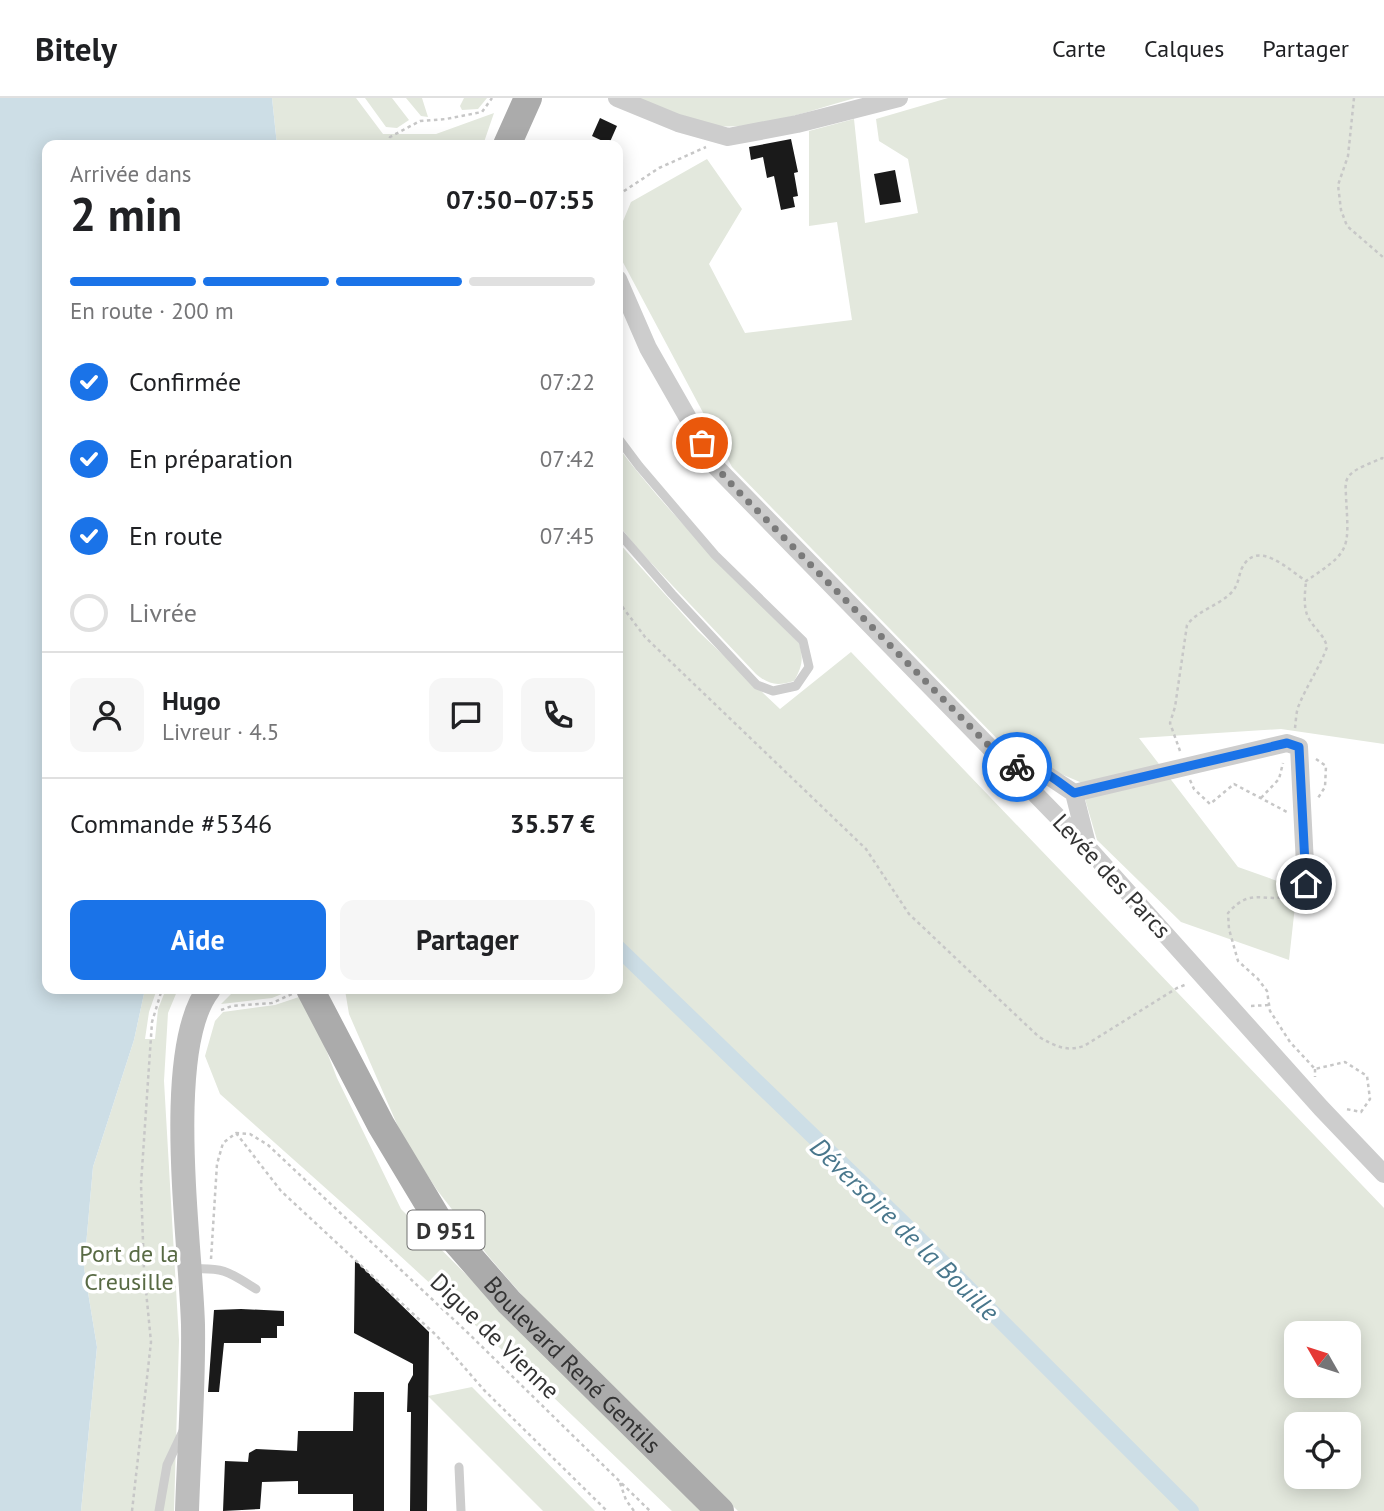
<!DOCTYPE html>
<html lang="fr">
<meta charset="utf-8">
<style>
:root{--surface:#fff;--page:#f6f6f6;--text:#202124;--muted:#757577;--line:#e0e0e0;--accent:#1a73e8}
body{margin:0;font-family:"PT Sans",sans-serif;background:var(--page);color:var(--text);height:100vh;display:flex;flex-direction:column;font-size:26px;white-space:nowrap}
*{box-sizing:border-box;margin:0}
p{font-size:23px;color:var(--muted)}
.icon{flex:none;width:38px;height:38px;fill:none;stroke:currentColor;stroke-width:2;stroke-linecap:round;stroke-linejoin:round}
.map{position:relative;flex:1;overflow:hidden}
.details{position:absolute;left:42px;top:42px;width:581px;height:854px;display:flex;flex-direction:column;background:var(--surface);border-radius:14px;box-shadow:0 4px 18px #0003}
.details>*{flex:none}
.needle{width:46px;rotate:309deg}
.fabs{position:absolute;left:1284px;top:1223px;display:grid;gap:14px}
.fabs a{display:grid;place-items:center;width:77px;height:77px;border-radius:14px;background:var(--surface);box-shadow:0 4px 18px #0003;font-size:35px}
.pin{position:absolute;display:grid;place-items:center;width:60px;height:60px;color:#fff;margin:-30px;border:4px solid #fff;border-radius:50%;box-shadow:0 2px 7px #0007}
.courier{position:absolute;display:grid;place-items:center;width:70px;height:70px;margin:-35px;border:5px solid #1a73e8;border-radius:50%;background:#fff;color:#222;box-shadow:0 2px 9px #0007}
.overview em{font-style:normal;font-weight:800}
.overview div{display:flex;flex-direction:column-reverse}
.overview{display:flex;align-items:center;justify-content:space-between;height:119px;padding:0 28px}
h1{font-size:46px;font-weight:800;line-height:52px}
.bar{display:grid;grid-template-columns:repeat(4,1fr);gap:10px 7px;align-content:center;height:84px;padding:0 28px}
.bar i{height:9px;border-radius:5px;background:var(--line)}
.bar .current{background:var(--accent)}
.bar p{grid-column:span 4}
.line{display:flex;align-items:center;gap:18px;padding:0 28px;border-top:2px solid var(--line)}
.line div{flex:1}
.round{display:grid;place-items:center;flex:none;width:74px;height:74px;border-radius:14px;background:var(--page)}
ol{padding:0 28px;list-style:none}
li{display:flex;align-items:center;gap:21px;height:77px}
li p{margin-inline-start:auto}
li .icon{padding:7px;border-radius:50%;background:var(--accent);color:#fff;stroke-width:4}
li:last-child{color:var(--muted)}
li i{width:38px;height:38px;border:4px solid var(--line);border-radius:50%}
.action{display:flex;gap:14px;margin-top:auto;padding:14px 28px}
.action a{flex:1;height:80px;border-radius:14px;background:var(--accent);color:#fff;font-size:28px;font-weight:800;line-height:80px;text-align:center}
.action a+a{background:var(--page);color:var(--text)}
header{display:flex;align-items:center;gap:42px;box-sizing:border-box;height:98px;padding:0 35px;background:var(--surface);border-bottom:2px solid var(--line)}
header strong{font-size:33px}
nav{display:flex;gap:38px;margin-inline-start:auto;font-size:24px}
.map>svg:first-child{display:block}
</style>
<header>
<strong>Bitely</strong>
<nav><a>Carte</a><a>Calques</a><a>Partager</a></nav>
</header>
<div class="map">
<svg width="1384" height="1413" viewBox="0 0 1384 1413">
<rect width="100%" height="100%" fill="#fff"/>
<path fill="#e3e8dd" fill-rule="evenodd" d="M272 0H356L383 36H436L494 15 483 47H277Z
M365 0H392L409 22 397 30 386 29Z
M406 0H422L428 19 421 18Z
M464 0H487L478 11 462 12 460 8Z
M634 0H855C808 13 756 34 706 27 686 24 654 8 634 0Z
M948 0H1384V646L1281 631 1139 640 1238 769 1297 790 1289 862 1181 824 1097 742 1080 684 1011 655 732 369 618 155V135L631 104 707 61 742 111 709 166 745 235 852 222 837 124 809 128V33L854 21 865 125 918 115 908 61 879 43 876 21Z
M618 349C672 420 736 482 799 545 804 560 802 569 794 583 777 588 769 587 756 576L637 450 618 426Z
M618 444 698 533 780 611 851 554 1384 1110V1413H738L546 1225 489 1159 437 1092 403 1040 349 916 345 892 618 891ZM1297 1236H1349V1288H1297ZM1297 1326H1349V1379H1297Z
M145 891H157L149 914 145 941H155L158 911 166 891H178L168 915 164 983 179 1242 174 1413H81L97 1249 84 1170 93 1069 134 942Z
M236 891H294L272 900 221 906Z
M305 897 337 980 401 1111 701 1413H672L550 1296 358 1119 220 996 205 958 215 923 223 914 275 907Z
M472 1289 595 1413H543L428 1298Z"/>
<path fill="#cddee6" d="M0 0H272L277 47H47V891H145L134 942 93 1069 84 1170 97 1249 81 1413H0Z"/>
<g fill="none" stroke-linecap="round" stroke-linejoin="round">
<path stroke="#cddee6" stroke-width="16" d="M618 850 899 1121 1191 1413"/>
</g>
<path fill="#1a1a1a" d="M600 20 617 28 609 46 592 38Z
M791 41 798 74 794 75 798 98 793 99 795 109 781 112 774 78 767 80 763 59 751 62 749 49Z
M895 72 901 104 880 107 874 76Z
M355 1162 429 1234 427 1413H410L411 1314H407L408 1286 413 1277V1266L354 1235Z
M241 1211 284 1213V1228H277V1240H261V1245H224L219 1294H208L214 1212Z
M354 1294H384V1413H353V1396H298V1383L262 1384 260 1411 223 1413 225 1363 248 1364 249 1355 256 1351 297 1353 298 1333H353Z"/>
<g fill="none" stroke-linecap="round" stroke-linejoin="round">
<path stroke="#c7c7c7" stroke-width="2.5" stroke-dasharray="3.5 3.5" stroke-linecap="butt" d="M1354 0 1348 58 1338 87 1341 112 1347 128 1384 160
M389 47 390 39 420 23 446 21 482 14 492 0
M618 97 659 70 706 49
M618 503 645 539 866 751 909 816 1039 939C1055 948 1066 954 1084 948L1177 890 1187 886
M1295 630C1296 623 1296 613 1299 607 1307 587 1320 569 1327 549 1324 536 1314 531 1308 519 1303 508 1305 495 1306 483
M1180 653 1170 625 1175 609 1187 527C1198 512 1218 508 1231 495 1239 487 1238 479 1242 470 1257 440 1289 472 1306 483 1351 453 1349 452 1346 399 1346 392 1344 384 1349 378 1355 370 1372 365 1382 360L1384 361
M1316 661 1326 668 1325 689 1318 700
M1190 682 1194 691 1210 706 1234 686 1287 714
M1261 700 1279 681 1283 665
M1294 794C1268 810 1254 785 1228 815L1229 831 1238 863 1258 881 1267 893 1270 913 1290 944 1315 971 1345 964 1367 978 1370 1001 1361 1014 1346 1011
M1251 908 1269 907
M221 912 232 908 272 905 292 896
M1315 971V979
M236 1035 281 1093 437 1238 484 1292 607 1413
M211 1161 217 1066 223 1045 236 1035 250 1036 268 1047 468 1235 650 1413
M620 1385 626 1402 634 1413
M132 1413 151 1244 144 1172 141 1086 152 924 162 891"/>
<path stroke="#cdcdcd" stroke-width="9" d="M618 340 639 368 715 457 803 543 809 569 796 588 773 593 757 587 672 496 618 434
M191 1171C224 1169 229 1174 256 1191
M459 1369 461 1413
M159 1413 167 1367 184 1331"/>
<path stroke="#cdcdcd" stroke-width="18" d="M617 0 678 25 728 39 797 26 899 0
M618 181 648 250 716 369 1089 751 1321 1010 1384 1076
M1012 671 1021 667 1038 671 1074 695 1287 645 1299 649 1306 786
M1074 695 1087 746"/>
<path stroke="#bdbdbd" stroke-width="24" d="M187 1413C189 1351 194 1289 193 1227 191 1148 162 951 209 891"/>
<g stroke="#ababab" stroke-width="28">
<path d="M507 47 528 0"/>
<path id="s1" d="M310 891 381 1027 440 1125 509 1204 720 1413"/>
</g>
</g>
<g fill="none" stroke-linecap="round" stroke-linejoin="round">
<path stroke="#7a7a7a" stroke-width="7" stroke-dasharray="0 12.6" d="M702 345 716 369 735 390 1012 671 1017 669"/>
<path stroke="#1a73e8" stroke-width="9" d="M1017 669C1035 662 1059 685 1074 695L1287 645 1299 649 1306 786"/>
</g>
<g text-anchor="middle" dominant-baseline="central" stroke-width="7" stroke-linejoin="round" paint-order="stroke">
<rect fill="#fff" stroke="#707070" stroke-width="2" x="407.5" y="1112.5" width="77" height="39" rx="5"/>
<g font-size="23" font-weight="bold" fill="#333">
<text x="446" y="1132">D 951</text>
</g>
<g font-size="24" fill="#333" stroke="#fff">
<text transform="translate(1112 778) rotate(47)">Levée des Parcs</text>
<text transform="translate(495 1238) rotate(44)">Digue de Vienne</text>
<text stroke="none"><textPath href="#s1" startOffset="462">Boulevard René Gentils</textPath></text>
</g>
<g font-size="24" fill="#586a44" stroke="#fff">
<text x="129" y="1155">Port de la<tspan x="129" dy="28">Creusille</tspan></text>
</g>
<g font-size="26" font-style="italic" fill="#49778c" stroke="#fff">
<text transform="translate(905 1131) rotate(44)">Déversoire de la Bouille</text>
</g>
</g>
</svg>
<div class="fabs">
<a><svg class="needle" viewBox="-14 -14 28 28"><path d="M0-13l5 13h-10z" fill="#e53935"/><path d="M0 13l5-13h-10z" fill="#757577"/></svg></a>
<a><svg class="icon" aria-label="locate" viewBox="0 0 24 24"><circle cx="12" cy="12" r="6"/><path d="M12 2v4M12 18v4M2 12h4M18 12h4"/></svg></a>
</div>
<div class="pin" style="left:702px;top:345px;background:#ea580c"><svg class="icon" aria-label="bag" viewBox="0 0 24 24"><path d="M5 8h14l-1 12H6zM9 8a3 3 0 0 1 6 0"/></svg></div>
<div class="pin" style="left:1306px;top:786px;background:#1f2937"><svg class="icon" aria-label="home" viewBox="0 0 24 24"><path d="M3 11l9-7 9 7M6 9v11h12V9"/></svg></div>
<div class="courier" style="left:1017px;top:669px"><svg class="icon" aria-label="bike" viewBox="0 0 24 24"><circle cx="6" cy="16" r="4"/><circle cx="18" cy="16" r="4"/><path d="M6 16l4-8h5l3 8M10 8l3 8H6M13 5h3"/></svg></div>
<section class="details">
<div class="overview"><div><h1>2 min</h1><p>Arrivée dans</p></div><em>07:50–07:55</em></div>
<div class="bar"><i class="current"></i><i class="current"></i><i class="current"></i><i></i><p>En route · 200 m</p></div>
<ol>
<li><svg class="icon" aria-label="check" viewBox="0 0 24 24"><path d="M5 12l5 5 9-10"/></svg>Confirmée<p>07:22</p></li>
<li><svg class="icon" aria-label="check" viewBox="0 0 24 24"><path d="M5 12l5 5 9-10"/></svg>En préparation<p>07:42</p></li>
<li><svg class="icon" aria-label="check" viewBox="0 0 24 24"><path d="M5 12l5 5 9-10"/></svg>En route<p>07:45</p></li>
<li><i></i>Livrée</li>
</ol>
<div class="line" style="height:126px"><a class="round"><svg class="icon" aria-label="person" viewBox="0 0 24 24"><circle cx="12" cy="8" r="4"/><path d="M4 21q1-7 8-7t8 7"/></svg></a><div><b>Hugo</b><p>Livreur · 4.5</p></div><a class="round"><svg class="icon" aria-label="chat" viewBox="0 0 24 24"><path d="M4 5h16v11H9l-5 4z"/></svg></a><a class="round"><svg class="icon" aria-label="phone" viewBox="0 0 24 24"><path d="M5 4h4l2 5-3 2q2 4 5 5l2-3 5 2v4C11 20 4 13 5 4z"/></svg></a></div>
<div class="line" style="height:91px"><div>Commande #5346</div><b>35.57 €</b></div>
<div class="action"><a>Aide</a><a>Partager</a></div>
</section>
</div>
